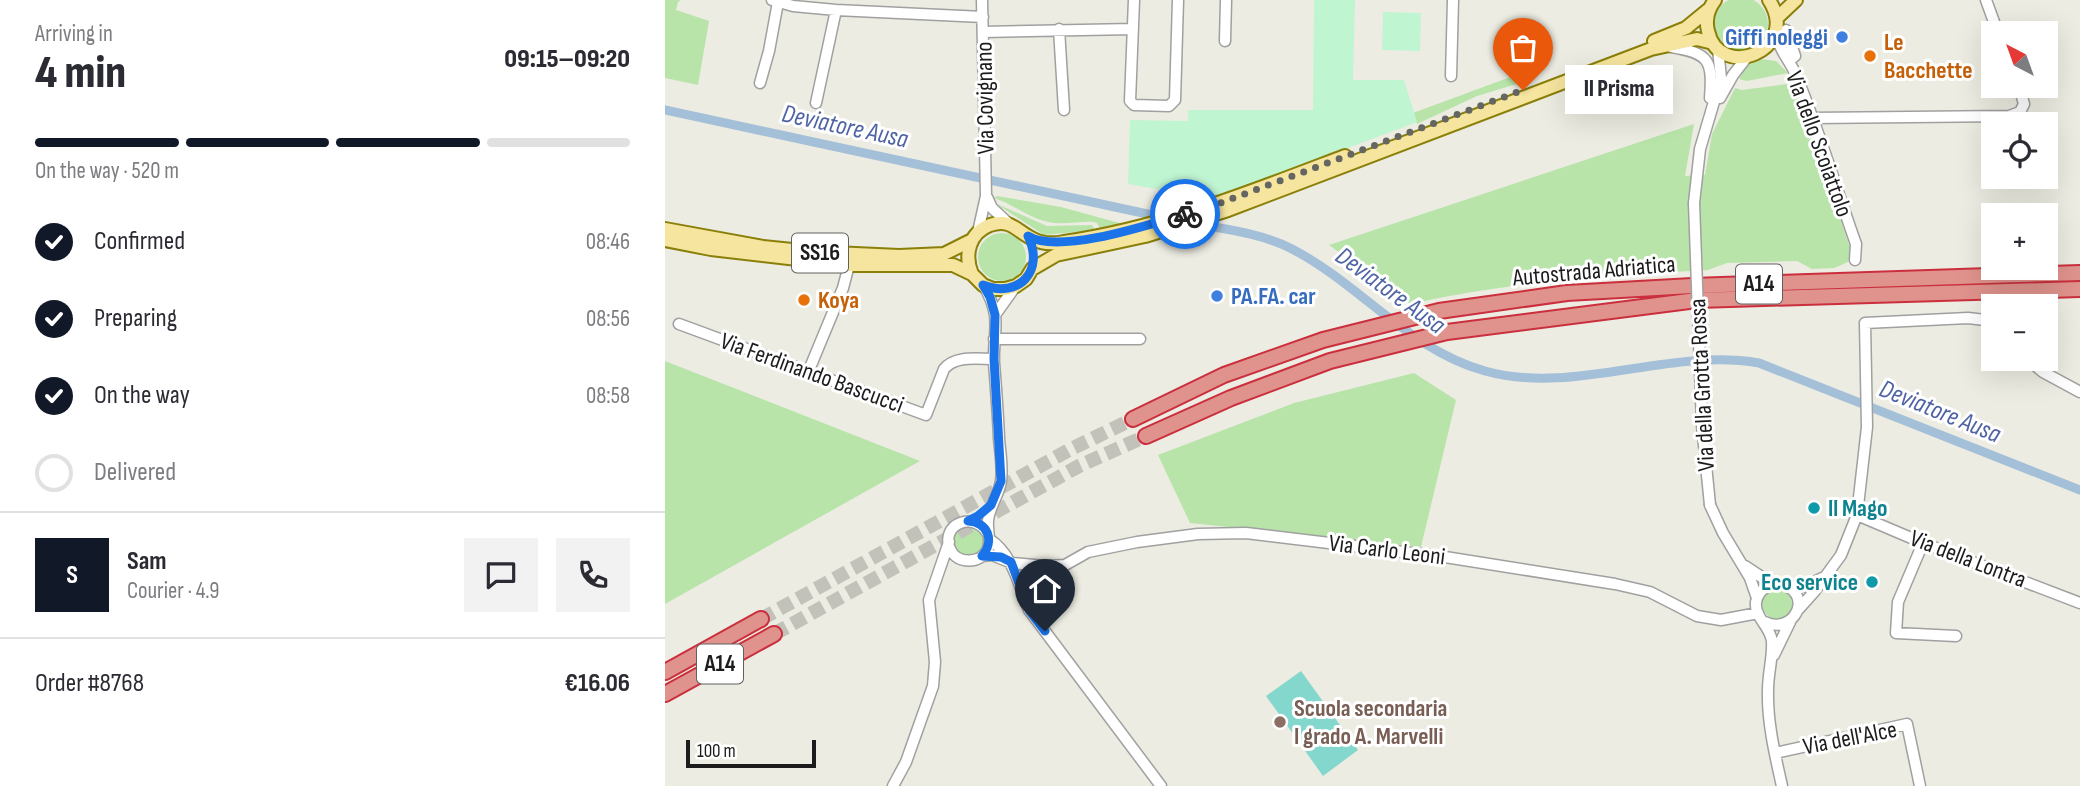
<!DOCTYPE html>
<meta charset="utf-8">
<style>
:root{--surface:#fff;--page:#f2f2f3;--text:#2b2b33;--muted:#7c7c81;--line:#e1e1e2;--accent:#111827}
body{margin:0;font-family:"Sofia Sans Condensed",sans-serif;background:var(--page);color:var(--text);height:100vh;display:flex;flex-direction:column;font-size:26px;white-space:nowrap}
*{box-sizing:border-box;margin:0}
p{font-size:23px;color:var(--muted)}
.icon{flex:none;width:38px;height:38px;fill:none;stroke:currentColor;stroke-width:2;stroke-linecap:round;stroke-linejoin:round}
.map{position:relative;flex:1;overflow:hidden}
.panel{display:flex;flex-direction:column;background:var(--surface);width:665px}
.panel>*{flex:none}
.needle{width:46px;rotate:319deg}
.buttons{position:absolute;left:1316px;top:21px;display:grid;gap:14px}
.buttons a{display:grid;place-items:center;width:77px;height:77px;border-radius:0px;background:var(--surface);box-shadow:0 7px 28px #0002;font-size:35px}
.scale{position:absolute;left:21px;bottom:18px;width:130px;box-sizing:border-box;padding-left:7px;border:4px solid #1c1c1c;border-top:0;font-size:19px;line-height:24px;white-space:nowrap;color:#1c1c1c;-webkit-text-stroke:5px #fff;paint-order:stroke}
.pin{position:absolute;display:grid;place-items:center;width:60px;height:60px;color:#fff;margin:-72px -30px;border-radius:50% 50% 50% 0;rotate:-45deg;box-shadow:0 0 7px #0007}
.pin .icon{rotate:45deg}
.courier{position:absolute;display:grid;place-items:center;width:70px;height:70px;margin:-35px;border:5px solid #1a73e8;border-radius:50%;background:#fff;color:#222;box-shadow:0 2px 9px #0007}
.bubble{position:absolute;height:49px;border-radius:0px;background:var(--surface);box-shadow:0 7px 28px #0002;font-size:23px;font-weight:800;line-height:49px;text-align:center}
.head em{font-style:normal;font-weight:800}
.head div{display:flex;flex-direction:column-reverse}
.head{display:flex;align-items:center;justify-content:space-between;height:119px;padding:0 35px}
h1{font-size:46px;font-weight:800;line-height:52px}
.bar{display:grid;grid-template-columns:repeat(4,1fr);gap:10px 7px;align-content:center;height:84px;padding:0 35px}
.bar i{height:9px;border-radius:5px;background:var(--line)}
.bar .selected{background:var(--accent)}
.bar p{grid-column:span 4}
.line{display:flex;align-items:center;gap:18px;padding:0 35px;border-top:2px solid var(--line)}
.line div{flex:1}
.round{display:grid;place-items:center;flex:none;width:74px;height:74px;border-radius:0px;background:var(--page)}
ol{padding:0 35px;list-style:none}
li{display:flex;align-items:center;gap:21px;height:77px}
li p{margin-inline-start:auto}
li .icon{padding:7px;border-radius:50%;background:var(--accent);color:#fff;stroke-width:4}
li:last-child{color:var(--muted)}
li i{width:38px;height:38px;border:4px solid var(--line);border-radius:50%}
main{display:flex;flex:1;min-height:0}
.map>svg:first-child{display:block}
</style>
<main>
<section class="panel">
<div class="head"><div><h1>4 min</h1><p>Arriving in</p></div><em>09:15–09:20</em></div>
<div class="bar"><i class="selected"></i><i class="selected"></i><i class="selected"></i><i></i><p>On the way · 520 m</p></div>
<ol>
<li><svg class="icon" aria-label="check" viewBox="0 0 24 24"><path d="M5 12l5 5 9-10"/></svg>Confirmed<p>08:46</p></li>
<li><svg class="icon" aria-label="check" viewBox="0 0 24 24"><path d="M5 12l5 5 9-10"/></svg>Preparing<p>08:56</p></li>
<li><svg class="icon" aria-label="check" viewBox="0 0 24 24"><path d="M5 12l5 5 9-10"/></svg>On the way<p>08:58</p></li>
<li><i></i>Delivered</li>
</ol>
<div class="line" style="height:126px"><b class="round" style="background:var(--accent);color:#fff">S</b><div><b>Sam</b><p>Courier · 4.9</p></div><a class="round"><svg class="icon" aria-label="chat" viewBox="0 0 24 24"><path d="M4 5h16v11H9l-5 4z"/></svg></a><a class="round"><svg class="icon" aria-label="phone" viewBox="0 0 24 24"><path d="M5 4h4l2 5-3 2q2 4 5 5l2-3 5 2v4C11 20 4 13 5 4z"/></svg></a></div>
<div class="line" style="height:91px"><div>Order #8768</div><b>€16.06</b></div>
</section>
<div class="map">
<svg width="1415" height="786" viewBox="0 0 1415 786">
<rect width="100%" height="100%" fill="#ecece2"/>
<path fill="#b8e4aa" d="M1049 24a27 27 0 1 1 54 0a27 27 0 1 1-54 0Z
M0 0H16L13 2 11 10 44 21 33 85 0 78Z
M1096 59 1111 61 1123 73 1082 81 1074 79 1082 65Z
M867 69 868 79 812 96 752 124 748 113Z
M1130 83 1186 251 1183 262 1169 268 1147 269 1132 261 1062 263 1043 270C943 275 843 282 745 304L664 245 1029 124 1020 176 1040 175 1047 134 1070 88 1077 90Z
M332 196 396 207 458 224 436 230 432 223 429 222C412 221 395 226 379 221 361 216 346 203 329 198Z
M330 203 382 226 427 225 430 230 379 235Z
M313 257a24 24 0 1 1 48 0a24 24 0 1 1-48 0Z
M0 361 255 461 0 604Z
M749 373 791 400 756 547 525 523 493 455 629 403Z
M288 541a16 16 0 1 1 32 0a16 16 0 1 1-32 0Z
M1097 604a15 15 0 1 1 30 0a15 15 0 1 1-30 0Z"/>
<path fill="#c0f5d2" d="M649 0H690L688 80H739L752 122 548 199 463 184 465 120 523 121V110H648Z
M718 12 756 13 755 51 717 50Z"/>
<path fill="#84d7cc" d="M636 671 693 750 658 776 601 696Z"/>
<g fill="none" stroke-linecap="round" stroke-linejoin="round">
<path stroke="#a4bfd8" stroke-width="9" d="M0 110 501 218
M525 223C559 229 596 233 627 249 695 284 744 350 820 371 910 396 1003 347 1094 363L1415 490"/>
<path stroke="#c2c2ba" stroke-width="14" stroke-dasharray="14 7" stroke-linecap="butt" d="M96 619 406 449 468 419
M109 634 414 466 481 436"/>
<g stroke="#a0a0a0" stroke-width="13">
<path id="minor" d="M107 0 128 6 171 10 318 17
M469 0 465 101 469 105 504 106 510 100 513 0
M1321 0 1333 33
M394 29 399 110
M1121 30 1130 56 1124 61
M318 32 468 29
M1111 32C1113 49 1124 59 1131 75 1154 130 1171 188 1191 244L1190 260
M560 41 561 0
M1006 47C1044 53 1048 60 1045 98
M786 76 788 0
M95 83 104 51 113 2
M1055 98 1068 75 1082 57
M151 103 171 10
M1147 118 1344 116 1355 112 1359 104 1354 86
M322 197 327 208 344 224
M1029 203 1035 149 1056 78 1053 49
M313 232 321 196 317 0
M318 285C324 294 328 304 330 315 332 330 328 347 329 363 331 388 333 413 334 438 335 452 338 467 336 481 334 495 324 507 323 521 322 530 326 539 323 548 317 564 292 565 285 549 275 524 309 510 323 534
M330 315 350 287
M14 324 261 415 279 369C290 355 313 359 329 359
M329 339H475
M1362 359 1378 372 1415 392
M144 370 178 288 184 265
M1045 505 1058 533 1085 578 1092 598
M1192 515 1258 543 1415 603
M324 539C348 554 354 586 364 610L496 786
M1258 543 1233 602 1231 633 1291 636
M317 556 327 555 347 563 380 566 400 565 423 552 472 542 533 534 581 533 780 557 950 584 985 592 1032 616 1056 620 1093 613
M1080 566 1101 580 1112 584
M1124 588 1141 586 1157 578
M1132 611 1149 592 1176 555 1192 515 1202 427 1200 323 1303 318 1320 320 1328 325
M1100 622C1125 634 1146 603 1125 588 1112 579 1094 586 1091 602 1089 617 1105 626 1107 641 1108 657 1103 673 1103 690 1102 722 1110 755 1117 786
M1109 655 1125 622
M1110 753 1242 724 1255 786
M228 786 241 762 268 686 270 662 264 600 284 542"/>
</g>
<g stroke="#8a7f09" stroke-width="16">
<path id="major" d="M1050 0C1043 9 1040 19 1043 31 1054 82 1137 51 1104 0
M1112 18 1131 0
M989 41 1021 28 1043 10
M0 229 98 247 147 252 234 256 279 254 307 240
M0 240 46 249 184 265H288L307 274 318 285 328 289H340L351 286 361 279 367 269 391 255 480 236 563 210 986 49 1032 39 1048 43
M307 274C299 255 304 233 325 225 346 218 351 231 368 239 377 244 389 244 399 242 497 228 588 191 680 156"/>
</g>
<g stroke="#cb2f3d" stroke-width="18">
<path id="highway" d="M468 419 559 375 658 340 774 311 902 293 1027 286 1415 273
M481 436 566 398 665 361 782 332 1032 300 1415 289
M0 672 96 619
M0 694 109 634"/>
</g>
<use href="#minor" stroke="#fff" stroke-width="10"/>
<use href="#major" stroke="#f5e59e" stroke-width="12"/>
<use href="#highway" stroke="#e0938d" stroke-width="14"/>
<g stroke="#a0a0a0" stroke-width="13" stroke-linecap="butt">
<path id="minor-bridge" d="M1029 203 1037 425 1045 505"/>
</g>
<use href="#minor-bridge" stroke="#fff" stroke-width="10"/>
</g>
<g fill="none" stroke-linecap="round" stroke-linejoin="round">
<path stroke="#656561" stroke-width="7" stroke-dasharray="0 12.6" d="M520 214 550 205 858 90"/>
<path stroke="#1a73e8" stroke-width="9" d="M380 631 364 610 346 562 336 557 317 556C330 541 323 522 303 521L313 516 326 505 336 481 329 359 330 315 325 297 318 285C354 299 380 271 363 236 394 255 486 224 520 214"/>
</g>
<g fill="#3f7fe0" stroke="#fff" stroke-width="2.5">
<circle cx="1177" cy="37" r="7"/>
<circle cx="552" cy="296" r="7"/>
</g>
<g fill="#e8710a" stroke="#fff" stroke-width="2.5">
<circle cx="1205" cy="56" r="7"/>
<circle cx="139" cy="300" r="7"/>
</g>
<g fill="#0f9aa8" stroke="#fff" stroke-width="2.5">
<circle cx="1149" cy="508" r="7"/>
<circle cx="1207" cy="582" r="7"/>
</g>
<circle fill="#8d6e63" stroke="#fff" stroke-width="2.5" cx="615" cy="722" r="7"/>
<g text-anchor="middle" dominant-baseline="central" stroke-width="6" stroke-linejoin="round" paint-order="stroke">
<g fill="#fff" stroke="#606060" stroke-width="2">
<rect x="127" y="233.5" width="56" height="39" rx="5"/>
<rect x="1071" y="264.5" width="46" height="39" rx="5"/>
<rect x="32" y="644.5" width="46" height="39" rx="5"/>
</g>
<g font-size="23" font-weight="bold" fill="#1c1c1c">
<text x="155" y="253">SS16</text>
<text x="1094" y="284">A14</text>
<text x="55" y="664">A14</text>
</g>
<g font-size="24" font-weight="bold" fill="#366cbe" stroke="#fff" text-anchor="end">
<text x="1163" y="37">Giffi noleggi</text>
<text x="566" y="296" text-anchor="start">PA.FA. car</text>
</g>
<g font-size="24" font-weight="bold" fill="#c56008" stroke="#fff" text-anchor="start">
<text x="1219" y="42">Le<tspan x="1219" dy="28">Bacchette</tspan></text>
<text x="153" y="300">Koya</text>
</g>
<g font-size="24" fill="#1c1c1c" stroke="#fff">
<text transform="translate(320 98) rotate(-91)">Via Covignano</text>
<text transform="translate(1154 144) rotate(70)">Via dello Scoiattolo</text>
<text transform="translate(929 271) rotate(-5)">Autostrada Adriatica</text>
<text transform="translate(147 373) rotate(20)">Via Ferdinando Bascucci</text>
<text transform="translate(1037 385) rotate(-93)">Via della Grotta Rossa</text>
<text transform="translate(722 550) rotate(7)">Via Carlo Leoni</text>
<text transform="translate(1303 559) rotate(21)">Via della Lontra</text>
<text transform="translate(1185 738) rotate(-11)">Via dell'Alce</text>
</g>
<g font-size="24" font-weight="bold" fill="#0d838f" stroke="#fff" text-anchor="start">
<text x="1163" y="508">Il Mago</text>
<text x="1193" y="582" text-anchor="end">Eco service</text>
</g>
<g font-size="24" font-weight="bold" fill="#785e54" stroke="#fff" text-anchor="start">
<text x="629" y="708">Scuola secondaria<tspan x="629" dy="28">I grado A. Marvelli</tspan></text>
</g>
<g font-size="26" font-style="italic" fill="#4f64a4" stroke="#fff">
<text transform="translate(180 127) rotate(12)">Deviatore Ausa</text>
<text transform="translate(725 291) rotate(36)">Deviatore Ausa</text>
<text transform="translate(1275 412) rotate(22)">Deviatore Ausa</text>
</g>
</g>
</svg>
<div class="buttons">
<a><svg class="needle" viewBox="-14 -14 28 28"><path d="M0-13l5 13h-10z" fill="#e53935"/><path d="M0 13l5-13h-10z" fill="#7c7c81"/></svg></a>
<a><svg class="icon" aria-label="locate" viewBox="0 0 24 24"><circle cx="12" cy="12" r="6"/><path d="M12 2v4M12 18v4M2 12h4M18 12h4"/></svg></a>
<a>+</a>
<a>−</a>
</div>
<div class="scale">100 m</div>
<div class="pin" style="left:858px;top:90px;background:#ea580c"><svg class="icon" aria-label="bag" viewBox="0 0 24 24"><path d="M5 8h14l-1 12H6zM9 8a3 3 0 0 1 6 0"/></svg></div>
<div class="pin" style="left:380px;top:631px;background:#1f2937"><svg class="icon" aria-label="home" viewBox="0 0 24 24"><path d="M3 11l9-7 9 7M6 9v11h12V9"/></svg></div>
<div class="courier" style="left:520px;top:214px"><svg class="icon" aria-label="bike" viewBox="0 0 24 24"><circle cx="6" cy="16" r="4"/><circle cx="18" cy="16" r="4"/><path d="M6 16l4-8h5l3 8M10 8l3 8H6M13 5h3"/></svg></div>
<div class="bubble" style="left:900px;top:65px;width:108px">Il Prisma</div>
</div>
</main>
